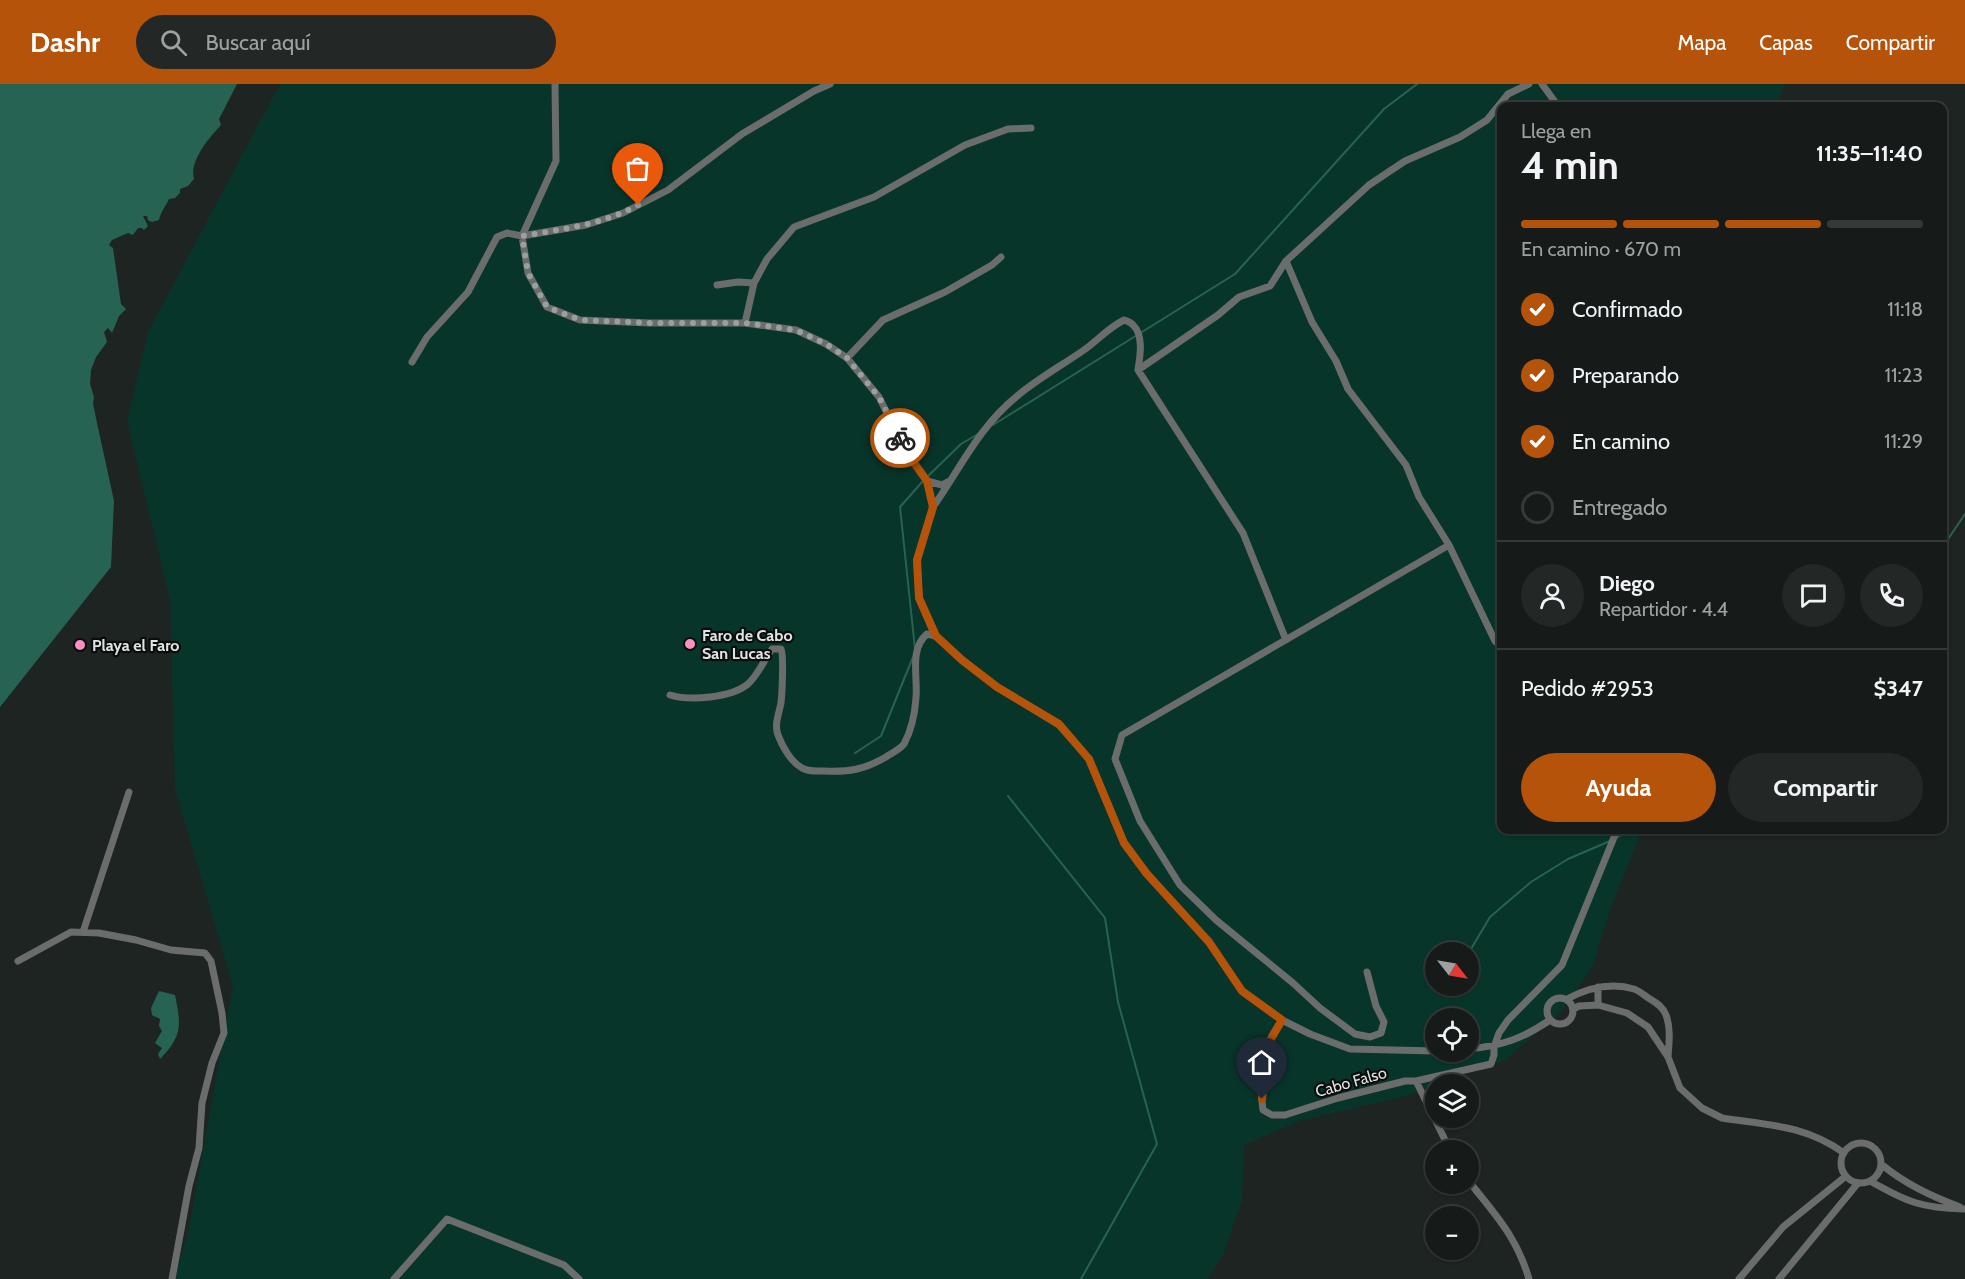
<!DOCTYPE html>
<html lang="es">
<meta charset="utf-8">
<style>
:root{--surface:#161b1a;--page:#232827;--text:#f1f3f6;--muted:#9ea1a2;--line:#353939;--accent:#b45309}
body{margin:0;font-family:Cabin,sans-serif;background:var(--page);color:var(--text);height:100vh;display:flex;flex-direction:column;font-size:22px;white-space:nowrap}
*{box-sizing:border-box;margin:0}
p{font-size:20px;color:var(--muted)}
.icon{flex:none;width:33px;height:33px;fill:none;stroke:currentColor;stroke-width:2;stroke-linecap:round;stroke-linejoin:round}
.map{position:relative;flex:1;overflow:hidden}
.drawer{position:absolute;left:1497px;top:18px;width:450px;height:732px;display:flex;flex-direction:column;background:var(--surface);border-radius:12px;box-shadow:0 2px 4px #0004,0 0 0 2px var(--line)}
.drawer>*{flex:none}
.needle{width:39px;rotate:121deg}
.buttons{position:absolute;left:1425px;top:858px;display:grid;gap:12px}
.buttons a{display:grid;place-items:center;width:54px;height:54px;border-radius:50%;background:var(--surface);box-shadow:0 2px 4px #0004,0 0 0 2px var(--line);font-size:30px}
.pin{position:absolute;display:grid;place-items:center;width:51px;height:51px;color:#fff;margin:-62px -26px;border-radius:50% 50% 50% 0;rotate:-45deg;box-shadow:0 0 6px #0007}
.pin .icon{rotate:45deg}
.courier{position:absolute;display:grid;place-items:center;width:60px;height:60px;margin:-30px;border:4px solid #b45309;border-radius:50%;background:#fff;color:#222;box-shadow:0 2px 8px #0007}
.overview em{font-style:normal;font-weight:800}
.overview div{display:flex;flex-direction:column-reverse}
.overview{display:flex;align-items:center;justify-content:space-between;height:102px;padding:0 24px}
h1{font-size:39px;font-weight:800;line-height:45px}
.bar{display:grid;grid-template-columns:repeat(4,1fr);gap:9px 6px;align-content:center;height:72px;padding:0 24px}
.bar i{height:8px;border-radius:4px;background:var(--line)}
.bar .on{background:var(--accent)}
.bar p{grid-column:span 4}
.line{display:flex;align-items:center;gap:15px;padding:0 24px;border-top:2px solid var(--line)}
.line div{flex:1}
.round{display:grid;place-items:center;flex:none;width:63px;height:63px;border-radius:32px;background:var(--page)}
ol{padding:0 24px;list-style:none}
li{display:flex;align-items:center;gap:18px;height:66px}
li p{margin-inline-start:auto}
li .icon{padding:6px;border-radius:50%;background:var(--accent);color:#fff;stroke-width:4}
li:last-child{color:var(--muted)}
li i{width:33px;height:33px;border:3px solid var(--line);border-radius:50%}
.cta{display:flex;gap:12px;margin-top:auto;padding:12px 24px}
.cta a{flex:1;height:69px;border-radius:36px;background:var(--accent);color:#fff;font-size:24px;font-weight:800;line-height:69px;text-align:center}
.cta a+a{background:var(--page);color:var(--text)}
header{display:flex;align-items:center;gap:36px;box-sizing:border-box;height:84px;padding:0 30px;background:var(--accent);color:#fff}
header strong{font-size:28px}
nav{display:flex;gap:33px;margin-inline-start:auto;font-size:21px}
.search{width:420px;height:54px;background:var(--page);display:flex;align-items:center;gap:15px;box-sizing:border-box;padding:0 21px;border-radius:33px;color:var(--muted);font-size:22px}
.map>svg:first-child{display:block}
</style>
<header>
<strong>Dashr</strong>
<div class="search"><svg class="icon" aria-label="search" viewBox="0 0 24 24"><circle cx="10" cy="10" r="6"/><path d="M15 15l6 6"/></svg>Buscar aquí</div>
<nav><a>Mapa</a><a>Capas</a><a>Compartir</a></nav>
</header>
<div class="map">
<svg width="1965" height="1195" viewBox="0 0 1965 1195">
<rect width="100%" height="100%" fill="#1e2422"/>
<path fill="#08352a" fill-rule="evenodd" d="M280 0H1785L1776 22H1502V746H1642L1610 826 1592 884 1559 930 1505 976 1406 1012 1299 1037 1244 1061 1242 1117 1223 1171 1207 1195H174L189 1144 233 902 175 705 170 516 127 337 148 248ZM1436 868H1468V902H1436ZM1436 934H1468V968H1436Z"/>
<path fill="#276352" d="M0 0H237L219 35 221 41C209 54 189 77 194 95L188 102 180 105V109L175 114 169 115C166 122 161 127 159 136L152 138 148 136 147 132H143L148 142 144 146 142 144H138L133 151 128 149 112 156 109 161 113 164 121 220 126 225 119 232 112 249 108 244 104 248 107 258 96 273 91 286 90 300 94 313 93 319 97 339 114 417 111 483 0 623Z
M159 907 175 911C181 940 183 952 160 975L158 970 162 964 155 959 162 947 159 942 160 935 152 931 151 924Z"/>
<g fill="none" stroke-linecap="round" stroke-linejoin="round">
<path stroke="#276352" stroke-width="2" d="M993 341 1235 190 1384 25 1417 0
M927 393 961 360 978 350
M1942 464 1965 430
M915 565 900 423 923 397
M855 669 881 652 913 573
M1008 712 1105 834 1118 918 1157 1060 1081 1195
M1618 753 1630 746
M1468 870 1490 833 1531 798 1568 775 1610 757"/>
<path stroke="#6a6d6c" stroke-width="7" d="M555 0 556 77 522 152 528 189 547 223 580 236 649 239H745L796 246 826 260 847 274 879 313 907 369 927 397 933 423 917 476 919 514 935 552
M1542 0 1558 22
M1286 177 1369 101 1405 77 1460 53 1487 36 1508 10 1529 0
M717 201 738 198 754 199
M745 239 754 199 767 175 794 143 874 113 965 61 1008 45 1031 44
M847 274 883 236 945 208 992 181 1001 173
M412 278 427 253 468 208 497 153 507 149 522 152 586 141 623 129 668 106 742 50 814 7 830 0
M1138 286 1218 231 1239 213 1270 202 1286 177 1312 238 1336 277 1348 305 1406 381 1419 413 1449 461 1495 557 1502 563
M927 397 942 401 950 397
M933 423C960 385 979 343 1016 313 1037 295 1061 282 1084 266 1098 256 1108 244 1124 236 1127 237 1131 238 1133 241 1144 251 1140 273 1138 286L1243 449 1286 556
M670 611C690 617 731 614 748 600 758 591 764 576 772 565H781C784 571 782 610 781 619 779 629 774 641 778 651 782 662 791 678 802 684 808 688 817 687 824 687 850 688 863 686 886 673 892 669 899 666 904 660 911 647 915 628 916 614 918 593 909 565 927 550L936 552 962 576 997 603 1059 641 1089 675 1124 759 1147 790 1209 858 1242 907 1282 936 1310 950 1350 965 1436 967
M83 848 129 708
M18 877 71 848 99 849 136 856 171 866 205 869 211 877 222 929 224 949 212 979 202 1019 199 1064 189 1102 172 1195
M1367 888 1376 922 1384 938 1381 949 1370 953 1355 950 1320 924 1293 899 1216 836 1180 801 1140 737 1115 675 1122 651 1449 461
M1598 903V921
M1547 927a13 13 0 1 1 26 0a13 13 0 1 1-26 0Z
M1567 915C1588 904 1610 898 1634 905 1640 907 1645 912 1650 915 1657 919 1663 923 1666 931 1671 944 1669 960 1668 973
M1573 925 1579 922 1598 921 1627 929 1648 943 1668 973 1680 1004 1702 1024 1722 1034C1768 1041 1805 1041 1844 1069
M1282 936C1277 944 1270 953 1268 962 1262 982 1260 1006 1263 1026L1272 1031H1285L1338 1014 1405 997H1416L1450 1066
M1468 965C1501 962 1522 955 1550 936
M1416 997 1491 980 1494 971V963L1499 949 1508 936 1562 881 1617 746
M1841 1079a20 20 0 1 1 40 0a20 20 0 1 1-40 0Z
M1881 1080C1905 1100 1931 1112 1960 1123
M1468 1096C1495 1131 1516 1151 1529 1195
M1870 1097C1907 1118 1921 1124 1964 1125
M394 1195 447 1135 564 1181 579 1195
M1739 1195 1783 1143 1846 1092
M1779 1195 1858 1099"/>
</g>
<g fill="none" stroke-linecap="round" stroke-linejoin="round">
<path stroke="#9ba09f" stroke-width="6" stroke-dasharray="0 10.8" d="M638 121C602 141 562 145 522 152L528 189 547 223 580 236 649 239H745L796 246 826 260 847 274 879 313 900 354"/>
<path stroke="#b45309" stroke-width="8" d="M900 354 907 369 927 397 933 423 917 476 919 514 936 552 962 576 997 603 1059 640 1089 675 1124 759 1147 790 1209 858 1242 907 1282 936 1268 960 1262 1015"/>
</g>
<g fill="#fc8fc1" stroke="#0a0d0c" stroke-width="2">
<circle cx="690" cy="560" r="6"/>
<circle cx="80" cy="561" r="6"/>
</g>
<g text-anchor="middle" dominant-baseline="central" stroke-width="4.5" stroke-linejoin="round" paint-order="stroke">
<g font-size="16" font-weight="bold" fill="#dfe3e2" stroke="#0a0d0c" text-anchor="start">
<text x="702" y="551">Faro de Cabo<tspan x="702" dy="18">San Lucas</tspan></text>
<text x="92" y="561">Playa el Faro</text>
</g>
<g font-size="16" fill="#dfe3e2" stroke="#0a0d0c">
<text transform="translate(1351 998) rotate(-16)">Cabo Falso</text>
</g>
</g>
</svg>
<div class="buttons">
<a><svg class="needle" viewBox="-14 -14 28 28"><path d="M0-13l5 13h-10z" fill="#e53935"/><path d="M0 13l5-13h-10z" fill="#9ea1a2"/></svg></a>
<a><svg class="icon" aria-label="locate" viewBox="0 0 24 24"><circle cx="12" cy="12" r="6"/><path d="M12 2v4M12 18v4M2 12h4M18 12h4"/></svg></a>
<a><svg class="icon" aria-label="layers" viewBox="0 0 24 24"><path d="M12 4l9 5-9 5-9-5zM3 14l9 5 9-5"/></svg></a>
<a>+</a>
<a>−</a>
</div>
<div class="pin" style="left:638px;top:121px;background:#ea580c"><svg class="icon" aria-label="bag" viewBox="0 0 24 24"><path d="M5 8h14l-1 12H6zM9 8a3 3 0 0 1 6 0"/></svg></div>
<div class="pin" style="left:1262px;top:1015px;background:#1f2937"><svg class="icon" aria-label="home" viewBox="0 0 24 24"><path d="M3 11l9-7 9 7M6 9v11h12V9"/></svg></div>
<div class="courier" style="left:900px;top:354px"><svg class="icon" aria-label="bike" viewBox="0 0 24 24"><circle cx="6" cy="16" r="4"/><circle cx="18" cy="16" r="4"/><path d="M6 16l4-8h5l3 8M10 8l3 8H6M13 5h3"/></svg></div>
<section class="drawer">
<div class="overview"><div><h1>4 min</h1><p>Llega en</p></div><em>11:35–11:40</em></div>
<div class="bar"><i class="on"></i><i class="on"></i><i class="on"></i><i></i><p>En camino · 670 m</p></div>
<ol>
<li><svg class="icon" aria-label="check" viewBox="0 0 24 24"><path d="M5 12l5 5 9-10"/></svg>Confirmado<p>11:18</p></li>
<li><svg class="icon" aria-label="check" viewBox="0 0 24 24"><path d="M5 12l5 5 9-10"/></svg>Preparando<p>11:23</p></li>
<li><svg class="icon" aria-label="check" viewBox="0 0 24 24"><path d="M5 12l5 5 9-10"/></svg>En camino<p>11:29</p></li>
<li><i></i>Entregado</li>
</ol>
<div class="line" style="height:108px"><a class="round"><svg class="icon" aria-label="person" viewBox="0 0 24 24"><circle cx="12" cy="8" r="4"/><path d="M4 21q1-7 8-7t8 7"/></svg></a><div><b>Diego</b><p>Repartidor · 4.4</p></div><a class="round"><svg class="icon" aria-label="chat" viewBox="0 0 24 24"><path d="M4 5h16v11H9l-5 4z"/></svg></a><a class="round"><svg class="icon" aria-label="phone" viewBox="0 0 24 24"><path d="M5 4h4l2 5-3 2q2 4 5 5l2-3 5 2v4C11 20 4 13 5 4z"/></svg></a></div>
<div class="line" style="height:78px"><div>Pedido #2953</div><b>$347</b></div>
<div class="cta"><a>Ayuda</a><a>Compartir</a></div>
</section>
</div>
